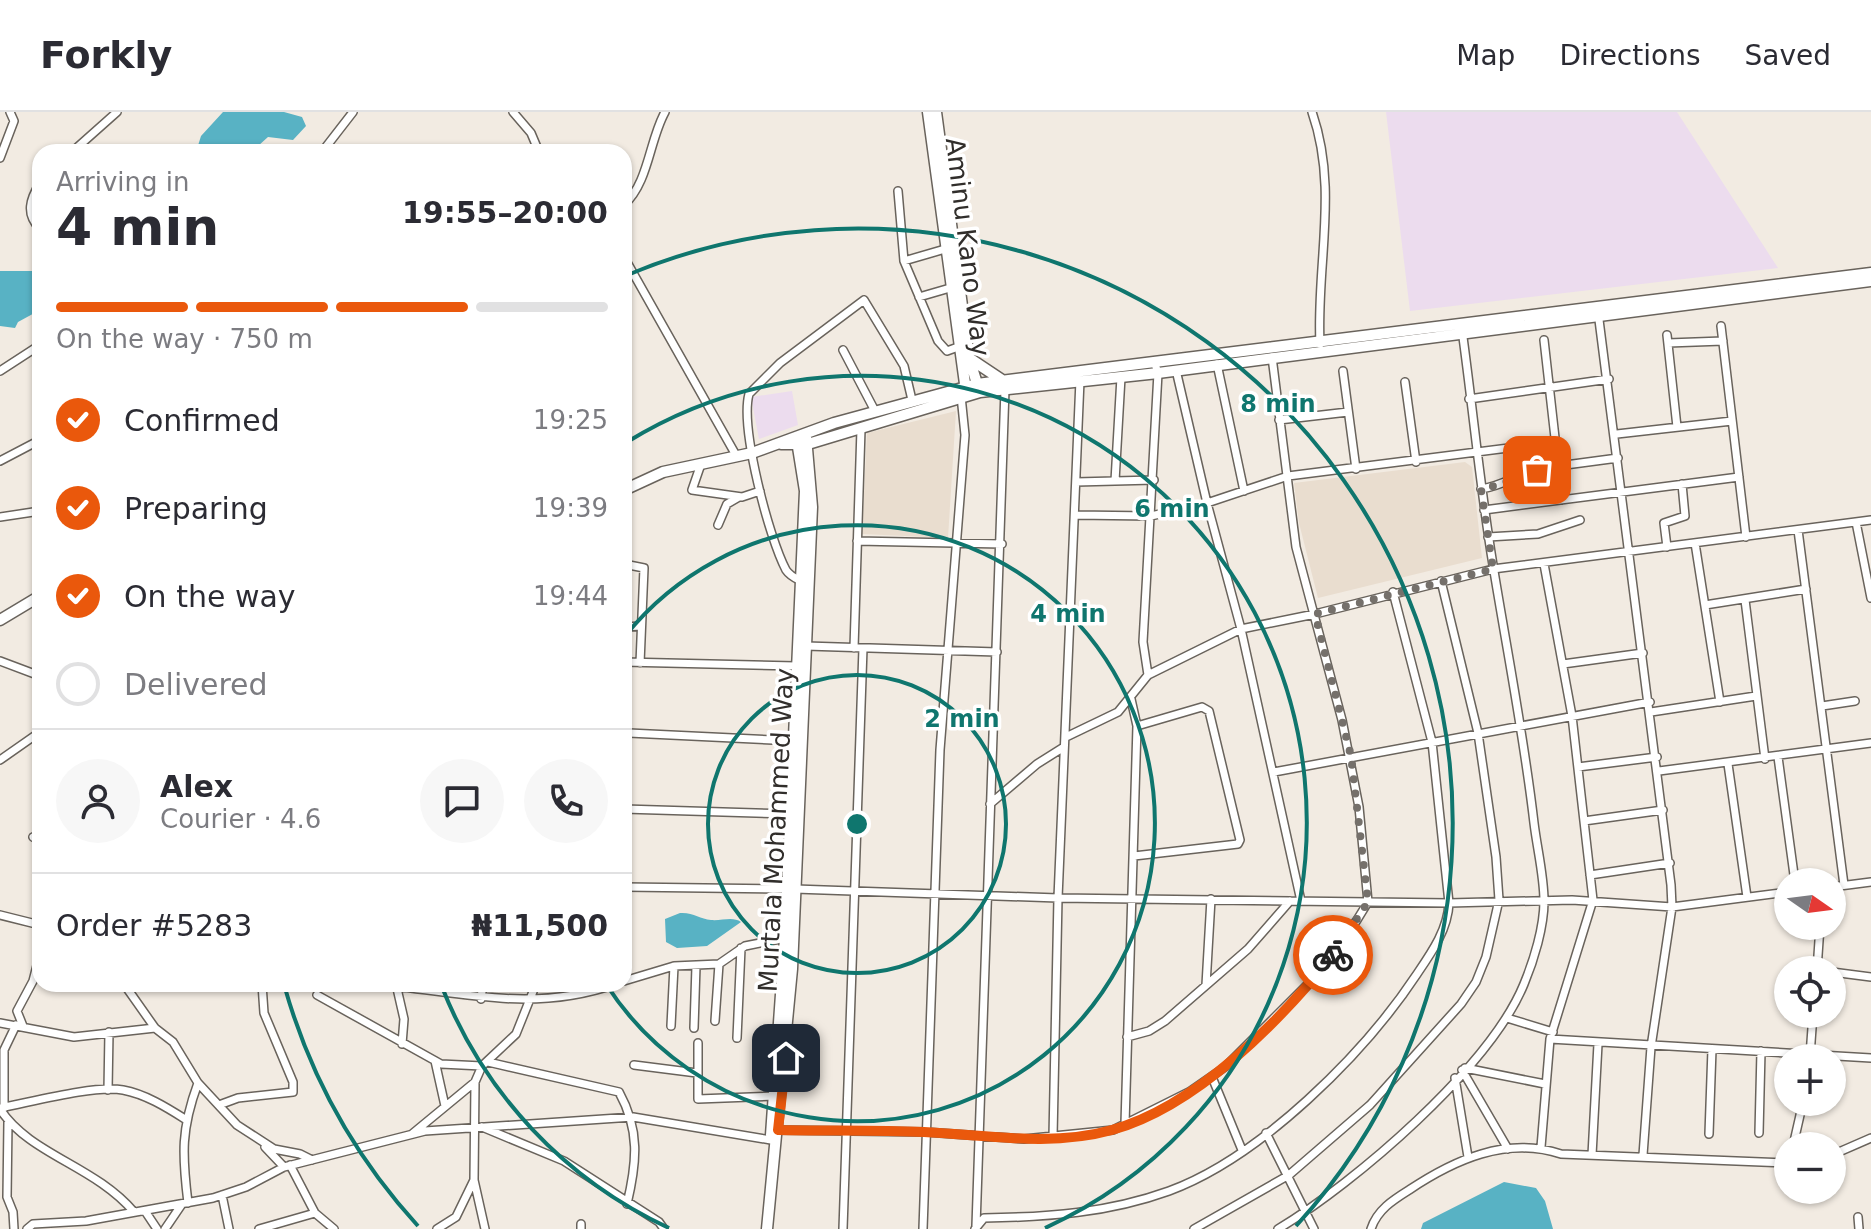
<!DOCTYPE html>
<meta charset="utf-8">
<style>
:root{--surface:#fff;--page:#f7f7f7;--text:#2b2b33;--muted:#7c7c81;--line:#e1e1e2;--accent:#ea580c}
body{margin:0;font-family:"DejaVu Sans",sans-serif;background:var(--page);color:var(--text);height:100vh;display:flex;flex-direction:column;font-size:30px;white-space:nowrap}
*{box-sizing:border-box;margin:0}
p{font-size:26px;color:var(--muted)}
.icon{flex:none;width:44px;height:44px;fill:none;stroke:currentColor;stroke-width:2;stroke-linecap:round;stroke-linejoin:round}
.map{position:relative;flex:1;overflow:hidden}
.details{position:absolute;left:32px;top:32px;width:600px;height:848px;display:flex;flex-direction:column;background:var(--surface);border-radius:24px;box-shadow:0 2px 6px #0004}
.details>*{flex:none}
.needle{width:52px;rotate:104deg}
.buttons{position:absolute;left:1774px;top:756px;display:grid;gap:16px}
.buttons a{display:grid;place-items:center;width:72px;height:72px;border-radius:50%;background:var(--surface);box-shadow:0 2px 6px #0004;font-size:40px}
.pin{position:absolute;display:grid;place-items:center;width:68px;height:68px;color:#fff;margin:-34px;border-radius:16px;box-shadow:0 4px 12px #0006}
.courier{position:absolute;display:grid;place-items:center;width:80px;height:80px;margin:-40px;border:6px solid #ea580c;border-radius:50%;background:#fff;color:#222;box-shadow:0 2px 10px #0007}
.headline em{font-style:normal;font-weight:800}
.headline div{display:flex;flex-direction:column-reverse}
.headline{display:flex;align-items:center;justify-content:space-between;height:136px;padding:0 24px}
h1{font-size:52px;font-weight:800;line-height:60px}
.bar{display:grid;grid-template-columns:repeat(4,1fr);gap:12px 8px;align-content:center;height:96px;padding:0 24px}
.bar i{height:10px;border-radius:6px;background:var(--line)}
.bar .active{background:var(--accent)}
.bar p{grid-column:span 4}
.line{display:flex;align-items:center;gap:20px;padding:0 24px;border-top:2px solid var(--line)}
.line div{flex:1}
.round{display:grid;place-items:center;flex:none;width:84px;height:84px;border-radius:42px;background:var(--page)}
ol{padding:0 24px;list-style:none}
li{display:flex;align-items:center;gap:24px;height:88px}
li p{margin-inline-start:auto}
li .icon{padding:8px;border-radius:50%;background:var(--accent);color:#fff;stroke-width:4}
li:last-child{color:var(--muted)}
li i{width:44px;height:44px;border:4px solid var(--line);border-radius:50%}
header{display:flex;align-items:center;gap:48px;box-sizing:border-box;height:112px;padding:0 40px;background:var(--surface);border-bottom:2px solid var(--line)}
header strong{font-size:38px}
nav{display:flex;gap:44px;margin-inline-start:auto;font-size:28px}
.map>svg:first-child{display:block}
</style>
<header>
<strong>Forkly</strong>
<nav><a>Map</a><a>Directions</a><a>Saved</a></nav>
</header>
<div class="map">
<svg width="1871" height="1117" viewBox="0 0 1871 1117">
<rect width="100%" height="100%" fill="#f2ebe2"/>
<path fill="#e9ddcf" d="M956 299 948 426 862 422 867 321Z
M1465 350 1472 355 1482 446 1318 486 1299 411 1294 371Z"/>
<path fill="#ecdcee" d="M1386 0H1677L1778 156 1410 199Z
M792 279 798 313 759 327 751 285Z"/>
<path fill="#58b2c4" d="M223 0H284L302 5 306 14 293 28 268 25 258 34C239 29 219 40 196 40L201 24Z
M0 159H40V198L18 210 15 216 0 214Z
M680 801C693 800 700 807 711 808 722 809 733 804 741 810L707 834 677 836 666 830 665 807Z
M1504 1070 1536 1076 1545 1089 1553 1117H1421L1423 1111Z"/>
<g fill="none" stroke-linecap="round" stroke-linejoin="round">
<g stroke="#69635c" stroke-width="10">
<path id="minor" d="M513 0 531 21 539 40
M1312 0C1339 77 1316 153 1320 232
M72 40 117 0
M322 40 353 0
M0 46 14 9 10 0
M40 71C30 87 25 102 40 117
M898 79 904 149 938 229 947 239 958 235
M624 93C649 70 649 29 665 0
M624 145 737 345
M904 149 945 137
M919 185 950 176
M1598 200 1671 773 1672 795 1651 935 1643 1043
M1721 214 1746 425
M1667 223 1677 315
M1544 228 1562 388
M1668 231 1723 229
M843 238 875 299
M1217 252 1244 379
M1176 258 1207 391 1241 517 1301 789
M0 259 40 233
M1343 259 1356 357
M1405 270 1416 350
M1469 287 1609 267
M1279 308 1348 300
M1617 322 1732 309
M0 349 40 328
M701 352 692 378 742 385 760 379
M1558 354 1618 346
M1115 369 1121 265
M1076 370 1154 368
M1481 377C1506 373 1516 362 1537 358
M1484 398 1739 365
M1075 403 1151 404 1207 391 1288 364 1555 330
M0 405 40 399
M1856 410 1871 486
M718 413 727 392 739 385
M1798 418 1844 773
M1488 425 1538 422 1580 408
M857 429 1002 432
M1695 431 1720 590
M1667 435 1664 411 1685 404 1682 372
M624 452 644 456 640 551
M801 469C795 466 790 464 786 458 769 426 740 316 749 282L780 251 864 188 904 254 912 288
M1745 488 1765 647
M1705 493 1806 477
M624 515 641 514
M806 534 997 540
M854 536 861 317
M0 549 40 564
M624 550 796 554
M1563 552 1643 541
M1148 563 1143 530 1158 261 1154 249
M1822 594 1855 589
M1651 600 1756 584
M629 621 794 629
M1066 625 1118 600 1148 563 1241 517 1315 502 1493 457 1871 408
M1778 645 1795 770
M0 648 40 620
M1728 652 1747 785
M1578 655 1657 645
M1659 659 1871 631
M1274 660 1650 590
M990 692 1037 652 1064 635
M624 697 791 702
M1584 709 1663 698
M33 725 40 722
M1134 744 1238 732 1240 728 1209 599 1202 595 1137 614
M1590 763 1670 751
M624 775 787 777
M1832 775 1871 770
M795 777 1058 786 1449 791 1572 788 1672 795 1788 780
M0 803 40 813
M38 813 40 831
M1817 858 1820 814
M1832 860 1871 865
M624 869 674 854 719 852 745 834 785 826
M124 872 155 916 173 930 198 971 237 1013 274 1037 300 1042 312 1048
M373 872C460 879 530 902 616 872
M396 872 404 907 402 932
M1206 873 1211 787
M317 883 441 952 482 954
M481 887 483 872
M1507 906 1553 920
M715 909 719 852
M0 911 74 925 155 916
M23 914 17 899 33 869 40 842
M671 914 674 854
M694 916 696 854
M1127 925 1149 919 1165 909 1248 837 1290 789
M737 926 741 836
M1550 927 1871 946
M698 931V987L774 984
M1810 944 1813 902
M435 949 445 994
M488 950 619 980C640 1018 637 1050 627 1092
M634 953 697 961
M1465 956 1545 972
M1462 958 1508 1037
M1212 965 1242 1038
M1455 966 1468 1045
M108 978 109 920
M219 993 238 986 293 980V970L264 901 262 872
M0 996C32 990 93 973 123 978 145 982 166 995 185 1007
M4 996V938L16 913
M0 997C30 1043 94 1053 134 1100
M8 1010 7 1085 13 1100 14 1117
M1125 1012 1137 614 1131 587
M482 1015 564 1049 659 1110 664 1117
M778 1018 925 1020 1024 1027 1113 1018 1189 980 1225 955 1314 866 1357 808 1368 790 1359 695 1342 608 1296 435 1272 245
M1266 1021 1314 1117
M1759 1021 1761 939
M412 1022 475 970
M1709 1022 1712 937
M1053 1025 1058 786 1080 268
M1793 1034 1803 990
M265 1035 284 1055
M1541 1035 1550 927 1593 788 1572 604 1544 452
M1592 1043 1598 932
M1832 1043 1871 1026
M290 1053 315 1101 334 1117
M222 1083 229 1117
M188 1091C182 1042 181 1017 198 971
M145 1099 157 1117
M1858 1105 1859 1117
M581 1112V1117
M976 1114 1005 277
M27 1117 33 1112 86 1109 213 1086 246 1075 284 1055 425 1019 633 1005 771 1028
M165 1117 182 1092
M259 1117 315 1101
M437 1117 456 1105 474 1068
M485 1117 474 1068 475 970 482 954 516 922 536 872
M843 1117 863 536
M923 1117 940 638 965 323 961 284
M975 1117 984 1106C1048 1105 1108 1101 1169 1079 1261 1045 1364 942 1417 862 1432 840 1448 817 1449 791L1432 630 1393 480
M1194 1117 1289 1063 1370 993 1461 892 1476 870 1486 845 1499 788 1496 745 1478 621 1441 469
M1278 1117C1355 1071 1490 955 1524 872 1534 848 1544 815 1544 789 1544 764 1537 736 1534 711 1524 624 1507 539 1493 453 1480 375 1473 297 1462 218
M1371 1117C1377 1098 1393 1088 1409 1078 1454 1048 1506 1024 1561 1042L1788 1051"/>
</g>
<g stroke="#69635c" stroke-width="13">
<path id="secondary" d="M928 0 966 279
M936 0 969 246 979 278
M969 246 1002 268
M781 332H808L980 280 1158 261 1871 169
M624 378 663 360 752 341 834 311 977 272 1871 161
M0 508 40 484
M771 1023 785 826 805 379 797 329
M767 1117 792 857 812 395 806 325"/>
</g>
<use href="#minor" stroke="#fff" stroke-width="7"/>
<use href="#secondary" stroke="#fff" stroke-width="10"/>
</g>
<g fill="none" stroke-linecap="round" stroke-linejoin="round">
<path stroke="#75706b" stroke-width="8" stroke-dasharray="0 14.4" d="M1333 843 1368 790 1351 644 1315 502 1493 457 1481 377C1505 373 1516 363 1537 358"/>
<path stroke="#ea580c" stroke-width="10" d="M786 946 778 1018C827 1019 876 1018 924 1020 986 1023 1051 1035 1112 1018 1197 994 1279 910 1333 843"/>
</g>
<g fill="none" stroke="#0f766e" stroke-width="4">
<circle cx="857" cy="712" r="149"/>
<path d="M625 524A298 298 0 1 1 606 872"/>
<path d="M669 1116A446 446 0 0 1 442 875M627 330A446 446 0 1 1 1045 1116"/>
<path d="M418 1114A595 595 0 0 1 285 876M625 164A595 595 0 0 1 1296 1114"/>
</g>
<g text-anchor="middle" dominant-baseline="central" stroke-width="7" stroke-linejoin="round" paint-order="stroke">
<g font-size="26" fill="#312e2b" stroke="#fff">
<text transform="translate(968 135) rotate(83)">Aminu Kano Way</text>
<text transform="translate(776 718) rotate(-87)">Murtala Mohammed Way</text>
</g>
</g>
<circle cx="857" cy="712" r="12" fill="#0f766e" stroke="#fff" stroke-width="4"/>
<g font-size="24" text-anchor="middle" font-weight="bold" fill="#0f766e" stroke="#fff" stroke-width="7" stroke-linejoin="round" paint-order="stroke">
<text x="1278" y="300">8 min</text>
<text x="1172" y="405">6 min</text>
<text x="1068" y="510">4 min</text>
<text x="962" y="615">2 min</text>
</g>
</svg>
<div class="buttons">
<a><svg class="needle" viewBox="-14 -14 28 28"><path d="M0-13l5 13h-10z" fill="#e53935"/><path d="M0 13l5-13h-10z" fill="#7c7c81"/></svg></a>
<a><svg class="icon" aria-label="locate" viewBox="0 0 24 24"><circle cx="12" cy="12" r="6"/><path d="M12 2v4M12 18v4M2 12h4M18 12h4"/></svg></a>
<a>+</a>
<a>−</a>
</div>
<div class="pin" style="left:1537px;top:358px;background:#ea580c"><svg class="icon" aria-label="bag" viewBox="0 0 24 24"><path d="M5 8h14l-1 12H6zM9 8a3 3 0 0 1 6 0"/></svg></div>
<div class="pin" style="left:786px;top:946px;background:#1f2937"><svg class="icon" aria-label="home" viewBox="0 0 24 24"><path d="M3 11l9-7 9 7M6 9v11h12V9"/></svg></div>
<div class="courier" style="left:1333px;top:843px"><svg class="icon" aria-label="bike" viewBox="0 0 24 24"><circle cx="6" cy="16" r="4"/><circle cx="18" cy="16" r="4"/><path d="M6 16l4-8h5l3 8M10 8l3 8H6M13 5h3"/></svg></div>
<section class="details">
<div class="headline"><div><h1>4 min</h1><p>Arriving in</p></div><em>19:55–20:00</em></div>
<div class="bar"><i class="active"></i><i class="active"></i><i class="active"></i><i></i><p>On the way · 750 m</p></div>
<ol>
<li><svg class="icon" aria-label="check" viewBox="0 0 24 24"><path d="M5 12l5 5 9-10"/></svg>Confirmed<p>19:25</p></li>
<li><svg class="icon" aria-label="check" viewBox="0 0 24 24"><path d="M5 12l5 5 9-10"/></svg>Preparing<p>19:39</p></li>
<li><svg class="icon" aria-label="check" viewBox="0 0 24 24"><path d="M5 12l5 5 9-10"/></svg>On the way<p>19:44</p></li>
<li><i></i>Delivered</li>
</ol>
<div class="line" style="height:144px"><a class="round"><svg class="icon" aria-label="person" viewBox="0 0 24 24"><circle cx="12" cy="8" r="4"/><path d="M4 21q1-7 8-7t8 7"/></svg></a><div><b>Alex</b><p>Courier · 4.6</p></div><a class="round"><svg class="icon" aria-label="chat" viewBox="0 0 24 24"><path d="M4 5h16v11H9l-5 4z"/></svg></a><a class="round"><svg class="icon" aria-label="phone" viewBox="0 0 24 24"><path d="M5 4h4l2 5-3 2q2 4 5 5l2-3 5 2v4C11 20 4 13 5 4z"/></svg></a></div>
<div class="line" style="height:104px"><div>Order #5283</div><b>₦11,500</b></div>
</section>
</div>
